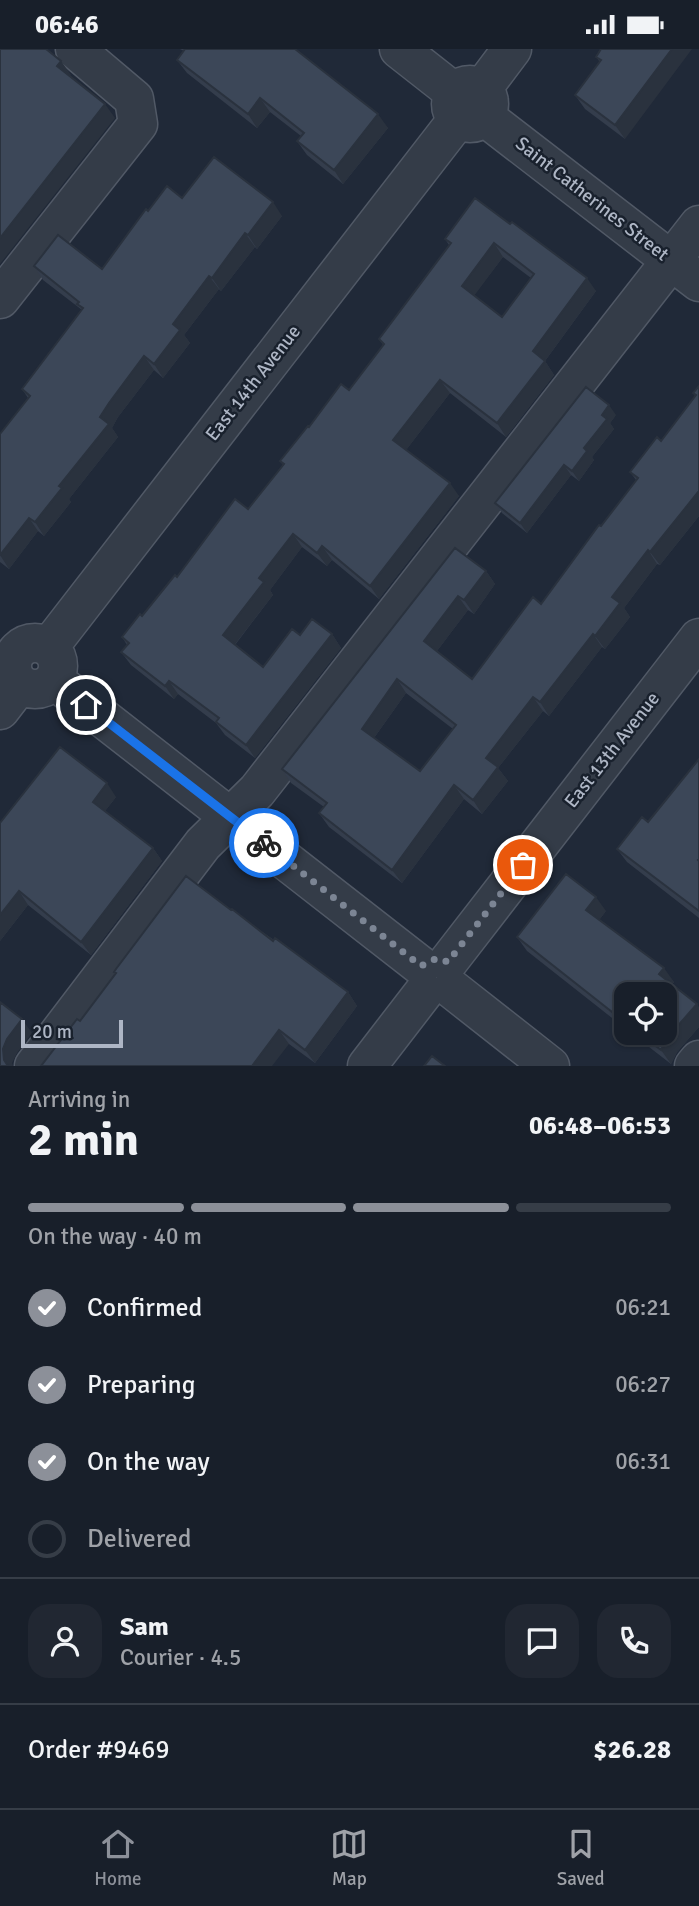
<!DOCTYPE html>
<meta charset="utf-8">
<style>
:root{--surface:#181f2a;--page:#212732;--text:#f1f3f6;--muted:#9fa2a8;--line:#363d47;--accent:#8c9099}
body{margin:0;font-family:Signika,sans-serif;background:var(--page);color:var(--text);height:100vh;display:flex;flex-direction:column;font-size:26px;white-space:nowrap}
*{box-sizing:border-box;margin:0}
p{font-size:23px;color:var(--muted)}
.icon{flex:none;width:38px;height:38px;fill:none;stroke:currentColor;stroke-width:2;stroke-linecap:round;stroke-linejoin:round}
.map{position:relative;height:1017px;overflow:hidden}
.panel{display:flex;flex-direction:column;background:var(--surface);flex:1}
.panel>*{flex:none}
.fabs{position:absolute;left:614px;top:933px;display:grid;gap:14px}
.fabs a{display:grid;place-items:center;width:63px;height:63px;border-radius:14px;background:var(--surface);box-shadow:0 2px 5px #0004,0 0 0 2px var(--line);font-size:35px}
.scale{position:absolute;left:21px;bottom:18px;width:102px;box-sizing:border-box;padding-left:7px;border:4px solid #aeb6c5;border-top:0;font-size:19px;line-height:24px;white-space:nowrap;color:#aeb6c5;-webkit-text-stroke:5px #19212d;paint-order:stroke}
.pin{position:absolute;display:grid;place-items:center;width:60px;height:60px;color:#fff;margin:-30px;border:4px solid #fff;border-radius:50%;box-shadow:0 2px 7px #0007}
.courier{position:absolute;display:grid;place-items:center;width:70px;height:70px;margin:-35px;border:5px solid #1a73e8;border-radius:50%;background:#fff;color:#222;box-shadow:0 2px 9px #0007}
.summary em{font-style:normal;font-weight:700}
.summary div{display:flex;flex-direction:column-reverse}
.summary{display:flex;align-items:center;justify-content:space-between;height:119px;padding:0 28px}
h1{font-size:46px;font-weight:700;line-height:52px}
.bar{display:grid;grid-template-columns:repeat(4,1fr);gap:10px 7px;align-content:center;height:84px;padding:0 28px}
.bar i{height:9px;border-radius:5px;background:var(--line)}
.bar .active{background:var(--accent)}
.bar p{grid-column:span 4}
.line{display:flex;align-items:center;gap:18px;padding:0 28px;border-top:2px solid var(--line)}
.line div{flex:1}
.round{display:grid;place-items:center;flex:none;width:74px;height:74px;border-radius:21px;background:var(--page)}
ol{padding:0 28px;list-style:none}
li{display:flex;align-items:center;gap:21px;height:77px}
li p{margin-inline-start:auto}
li .icon{padding:7px;border-radius:50%;background:var(--accent);color:#fff;stroke-width:4}
li:last-child{color:var(--muted)}
li i{width:38px;height:38px;border:4px solid var(--line);border-radius:50%}
.status{display:flex;justify-content:space-between;align-items:center;height:49px;padding:0 35px;background:var(--surface);direction:ltr}
.status svg{height:19px;fill:currentColor}
.dock{display:flex;justify-content:space-around;align-items:center;height:98px;border-top:2px solid var(--line);background:var(--surface);font-size:19px;color:var(--muted)}
.dock a{display:grid;justify-items:center;gap:4px}
.dock .active{color:var(--accent)}
.map>svg:first-child{display:block}
</style>
<div class="status"><b>06:46</b><svg viewBox="0 0 49 12"><path d="M0 12V9h3v3zM5 12V6h3v6zM10 12V3h3v9zM15 12V0h3v12zM26 1h20v11H26zM47 4h2v5h-2z"/></svg></div>
<div class="map">
<svg width="699" height="1017" viewBox="0 0 699 1017">
<rect width="100%" height="100%" fill="#202938"/>
<g fill="none" stroke-linecap="round" stroke-linejoin="round">
<g stroke="#515966" stroke-width="41">
<path id="minor" d="M399 0 455 44
M451 55a19 19 0 1 1 38 0a19 19 0 1 1-38 0Z
M482 40 512 0
M485 68 699 233
M0 250 138 75 134 50 75 0
M12 617a23 23 0 1 1 46 0a23 23 0 1 1-46 0Z
M49 598 458 70
M54 631 421 917
M0 661 20 635
M448 913 699 589
M452 940 550 1017
M34 1017 203 795 257 742 699 176
M367 1017 424 943
M694 1017 699 1011"/>
</g>
<use href="#minor" stroke="#343c48" stroke-width="38"/>
</g>
<path fill="#343d4c" fill-rule="evenodd" d="M180 0H295L388 79 343 135 307 106 297 92 301 87 270 63 257 79 187 24 177 11 184 2Z
M601 0 625 90 585 60 575 46 600 13 596 8Z
M182 149 282 167 257 200 255 198 221 242 219 240 184 286 190 294 163 329 154 321 118 368 112 379 118 388 69 450 71 453 44 487 38 482 9 520 0 513V385L28 349 22 340 82 261 43 231 34 217 102 220 148 162Z
M475 149 596 242 545 312 554 326 506 388 450 344 406 401 459 447 379 550 332 511 327 517 302 498 270 541 273 546 235 596 263 618 300 586 332 585 341 599 255 709 225 686 216 674 178 645 174 650 131 616 121 603 127 596 122 588 177 528 248 460 283 416 280 412 309 378 349 341 383 296 379 290 449 196 445 190ZM503 208 531 229 502 268 474 246Z
M699 337V467L660 516 657 515 624 559 630 568 605 600 602 598 549 667 543 662 498 719 508 732 482 765 464 750 402 834 329 778 319 764 324 758 291 734 282 720 486 522 495 535 474 565 468 561 437 602 472 630 541 555 636 431 630 423 661 392 695 347 693 344ZM406 644 453 680 420 722 374 689Z
M616 366 610 374 614 380 592 408 594 411 579 432 571 426 527 484 502 464 495 454Z
M699 710V869L627 813 617 800 648 773Z
M116 748 105 762 153 799 162 812 91 906 28 856 0 892V774Z
M231 861 348 943 357 957 315 1014 289 995 80 972 115 925 114 923Z
M606 862 599 871 674 933 672 936 697 955 699 959V978L677 1003 671 1015 631 984H665L626 945V980L527 902 517 888Z"/>
<path fill="#2a323e" d="M672 0H692L625 90 615 76Z
M61 12 71 26 66 31 57 17Z
M260 49 270 63 257 79 248 65Z
M105 55 115 69 0 215V189Z
M378 65 388 79 343 135 334 121Z
M273 153 282 167 257 200 248 186Z
M245 184 255 198 221 242 212 229Z
M494 194 503 208 471 251 462 237Z
M209 227 219 240 184 286 190 294 163 329 154 315 173 275Z
M587 229 596 242 542 316 533 302Z
M144 307 154 321 118 368 112 379 118 388 69 450 71 453 44 487 35 473 59 437 109 354Z
M545 312 554 326 506 388 497 374Z
M440 331 450 344 403 405 393 391Z
M609 356 616 366 610 374 614 380 592 408 594 411 579 432 572 422 602 366Z
M564 416 571 426 527 484 520 474Z
M450 434 459 447 379 550 370 537Z
M699 442V467L660 516 650 503Z
M29 469 38 482 9 520 0 506Z
M293 485 302 498 270 541 273 546 232 599 223 586 259 529Z
M322 497 332 511 327 517 317 504Z
M648 501 657 515 624 559 630 568 605 600 595 587 612 548Z
M486 522 495 535 474 565 464 551Z
M458 547 468 561 434 606 424 592Z
M332 585 341 599 255 709 246 696Z
M593 585 602 598 549 667 540 653Z
M397 630 406 644 371 693 362 680Z
M169 632 178 645 174 650 165 637Z
M533 648 543 662 498 719 508 732 482 765 473 751 486 709Z
M107 734 116 748 102 766 93 753Z
M454 736 464 750 402 834 392 821Z
M153 799 162 812 91 906 81 893Z
M19 842 28 856 0 892V866Z
M596 848 606 862 596 875 586 861Z
M664 919 674 933 669 939 659 925Z
M348 943 357 957 315 1014 305 1001Z
M697 955 699 959V978L677 1003 671 1015 661 1001 667 989Z
M22 970 32 984 17 1004 12 1014 13 1017H8L4 1011 3 1000 7 990Z
M279 981 289 995 272 1017H252Z"/>
<path fill="#3c4758" stroke="#2a323e" stroke-width="2" fill-rule="evenodd" d="M0 0H46L61 12 57 17 105 55 0 189Z
M185 0H295L378 65 334 121 297 92 304 84 260 49 248 65 177 11Z
M601 0H672L615 76 575 46 601 11 596 8Z
M214 108 273 153 248 186 245 184 212 229 209 227 173 275 180 281 154 315 144 307 109 354 100 368 109 375 59 437 62 439 35 473 29 469 0 506V385L30 347 22 340 83 259 77 255 79 253 34 217 58 186 102 220 146 160 148 162 167 137 182 149Z
M475 149 510 175 512 173 587 229 533 302 545 312 497 374 440 331 393 391 450 434 370 537 322 497 317 504 293 485 259 529 264 533 223 586 263 618 292 580 300 586 312 570 332 585 246 696 216 673 219 669 169 632 165 637 121 603 129 594 122 588 140 565 142 567 175 526 177 528 235 450 248 460 284 415 280 412 308 377 309 378 341 335 349 341 384 295 379 290 451 194 445 190ZM494 194 534 225 502 268 462 237Z
M699 337V442L650 503 648 501 612 548 620 554 595 587 593 585 540 653 533 648 486 709 498 718 473 751 454 736 392 821 319 764 327 754 282 720 455 499 486 522 464 551 458 547 424 592 472 630 533 548 541 555 599 476 601 477 638 429 630 423 657 388 661 392 696 346 693 344ZM397 630 456 676 420 722 362 680Z
M586 338 609 356 602 366 607 370 584 399 587 402 572 422 564 416 520 474 495 454Z
M60 698 107 734 93 753 153 799 81 893 19 842 0 866V774Z
M699 710V810L698 811 699 812V862L617 800 642 768 648 773Z
M566 825 596 848 586 861 664 919 659 925 697 955 667 989 661 1001 639 984H665V945H626V974L517 888Z
M186 827 231 861 232 860 273 892 275 889 348 943 305 1001 279 981 252 1017H41L77 970 80 972 116 924 114 923 116 920Z
M0 953 22 970 7 990 3 1000 4 1011 8 1017H0Z
M432 1007 445 1017H424Z"/>
<g fill="none" stroke-linecap="round" stroke-linejoin="round">
<path stroke="#7c8594" stroke-width="7" stroke-dasharray="0 12.6" d="M264 794 421 917 437 909 448 913 523 816"/>
<path stroke="#1a73e8" stroke-width="9" d="M86 656 264 794"/>
</g>
<g text-anchor="middle" dominant-baseline="central" stroke-width="5" stroke-linejoin="round" paint-order="stroke">
<g font-size="19" fill="#aeb6c5" stroke="#19212d">
<text transform="translate(592 150) rotate(38)">Saint Catherines Street</text>
<text transform="translate(253 334) rotate(-52)">East 14th Avenue</text>
<text transform="translate(612 701) rotate(-52)">East 13th Avenue</text>
</g>
</g>
</svg>
<div class="fabs">
<a><svg class="icon" aria-label="locate" viewBox="0 0 24 24"><circle cx="12" cy="12" r="6"/><path d="M12 2v4M12 18v4M2 12h4M18 12h4"/></svg></a>
</div>
<div class="scale">20 m</div>
<div class="pin" style="left:523px;top:816px;background:#ea580c"><svg class="icon" aria-label="bag" viewBox="0 0 24 24"><path d="M5 8h14l-1 12H6zM9 8a3 3 0 0 1 6 0"/></svg></div>
<div class="pin" style="left:86px;top:656px;background:#1f2937"><svg class="icon" aria-label="home" viewBox="0 0 24 24"><path d="M3 11l9-7 9 7M6 9v11h12V9"/></svg></div>
<div class="courier" style="left:264px;top:794px"><svg class="icon" aria-label="bike" viewBox="0 0 24 24"><circle cx="6" cy="16" r="4"/><circle cx="18" cy="16" r="4"/><path d="M6 16l4-8h5l3 8M10 8l3 8H6M13 5h3"/></svg></div>
</div>
<section class="panel">
<div class="summary"><div><h1>2 min</h1><p>Arriving in</p></div><em>06:48–06:53</em></div>
<div class="bar"><i class="active"></i><i class="active"></i><i class="active"></i><i></i><p>On the way · 40 m</p></div>
<ol>
<li><svg class="icon" aria-label="check" viewBox="0 0 24 24"><path d="M5 12l5 5 9-10"/></svg>Confirmed<p>06:21</p></li>
<li><svg class="icon" aria-label="check" viewBox="0 0 24 24"><path d="M5 12l5 5 9-10"/></svg>Preparing<p>06:27</p></li>
<li><svg class="icon" aria-label="check" viewBox="0 0 24 24"><path d="M5 12l5 5 9-10"/></svg>On the way<p>06:31</p></li>
<li><i></i>Delivered</li>
</ol>
<div class="line" style="height:126px"><a class="round"><svg class="icon" aria-label="person" viewBox="0 0 24 24"><circle cx="12" cy="8" r="4"/><path d="M4 21q1-7 8-7t8 7"/></svg></a><div><b>Sam</b><p>Courier · 4.5</p></div><a class="round"><svg class="icon" aria-label="chat" viewBox="0 0 24 24"><path d="M4 5h16v11H9l-5 4z"/></svg></a><a class="round"><svg class="icon" aria-label="phone" viewBox="0 0 24 24"><path d="M5 4h4l2 5-3 2q2 4 5 5l2-3 5 2v4C11 20 4 13 5 4z"/></svg></a></div>
<div class="line" style="height:91px"><div>Order #9469</div><b>$26.28</b></div>
</section>
<nav class="dock">
<a class="active"><svg class="icon" aria-label="home" viewBox="0 0 24 24"><path d="M3 11l9-7 9 7M6 9v11h12V9"/></svg>Home</a>
<a><svg class="icon" aria-label="map" viewBox="0 0 24 24"><path d="M3 6l6-2 6 2 6-2v14l-6 2-6-2-6 2zM9 4v14M15 6v14"/></svg>Map</a>
<a><svg class="icon" aria-label="saved" viewBox="0 0 24 24"><path d="M7 4h10v16l-5-4-5 4z"/></svg>Saved</a>
</nav>
